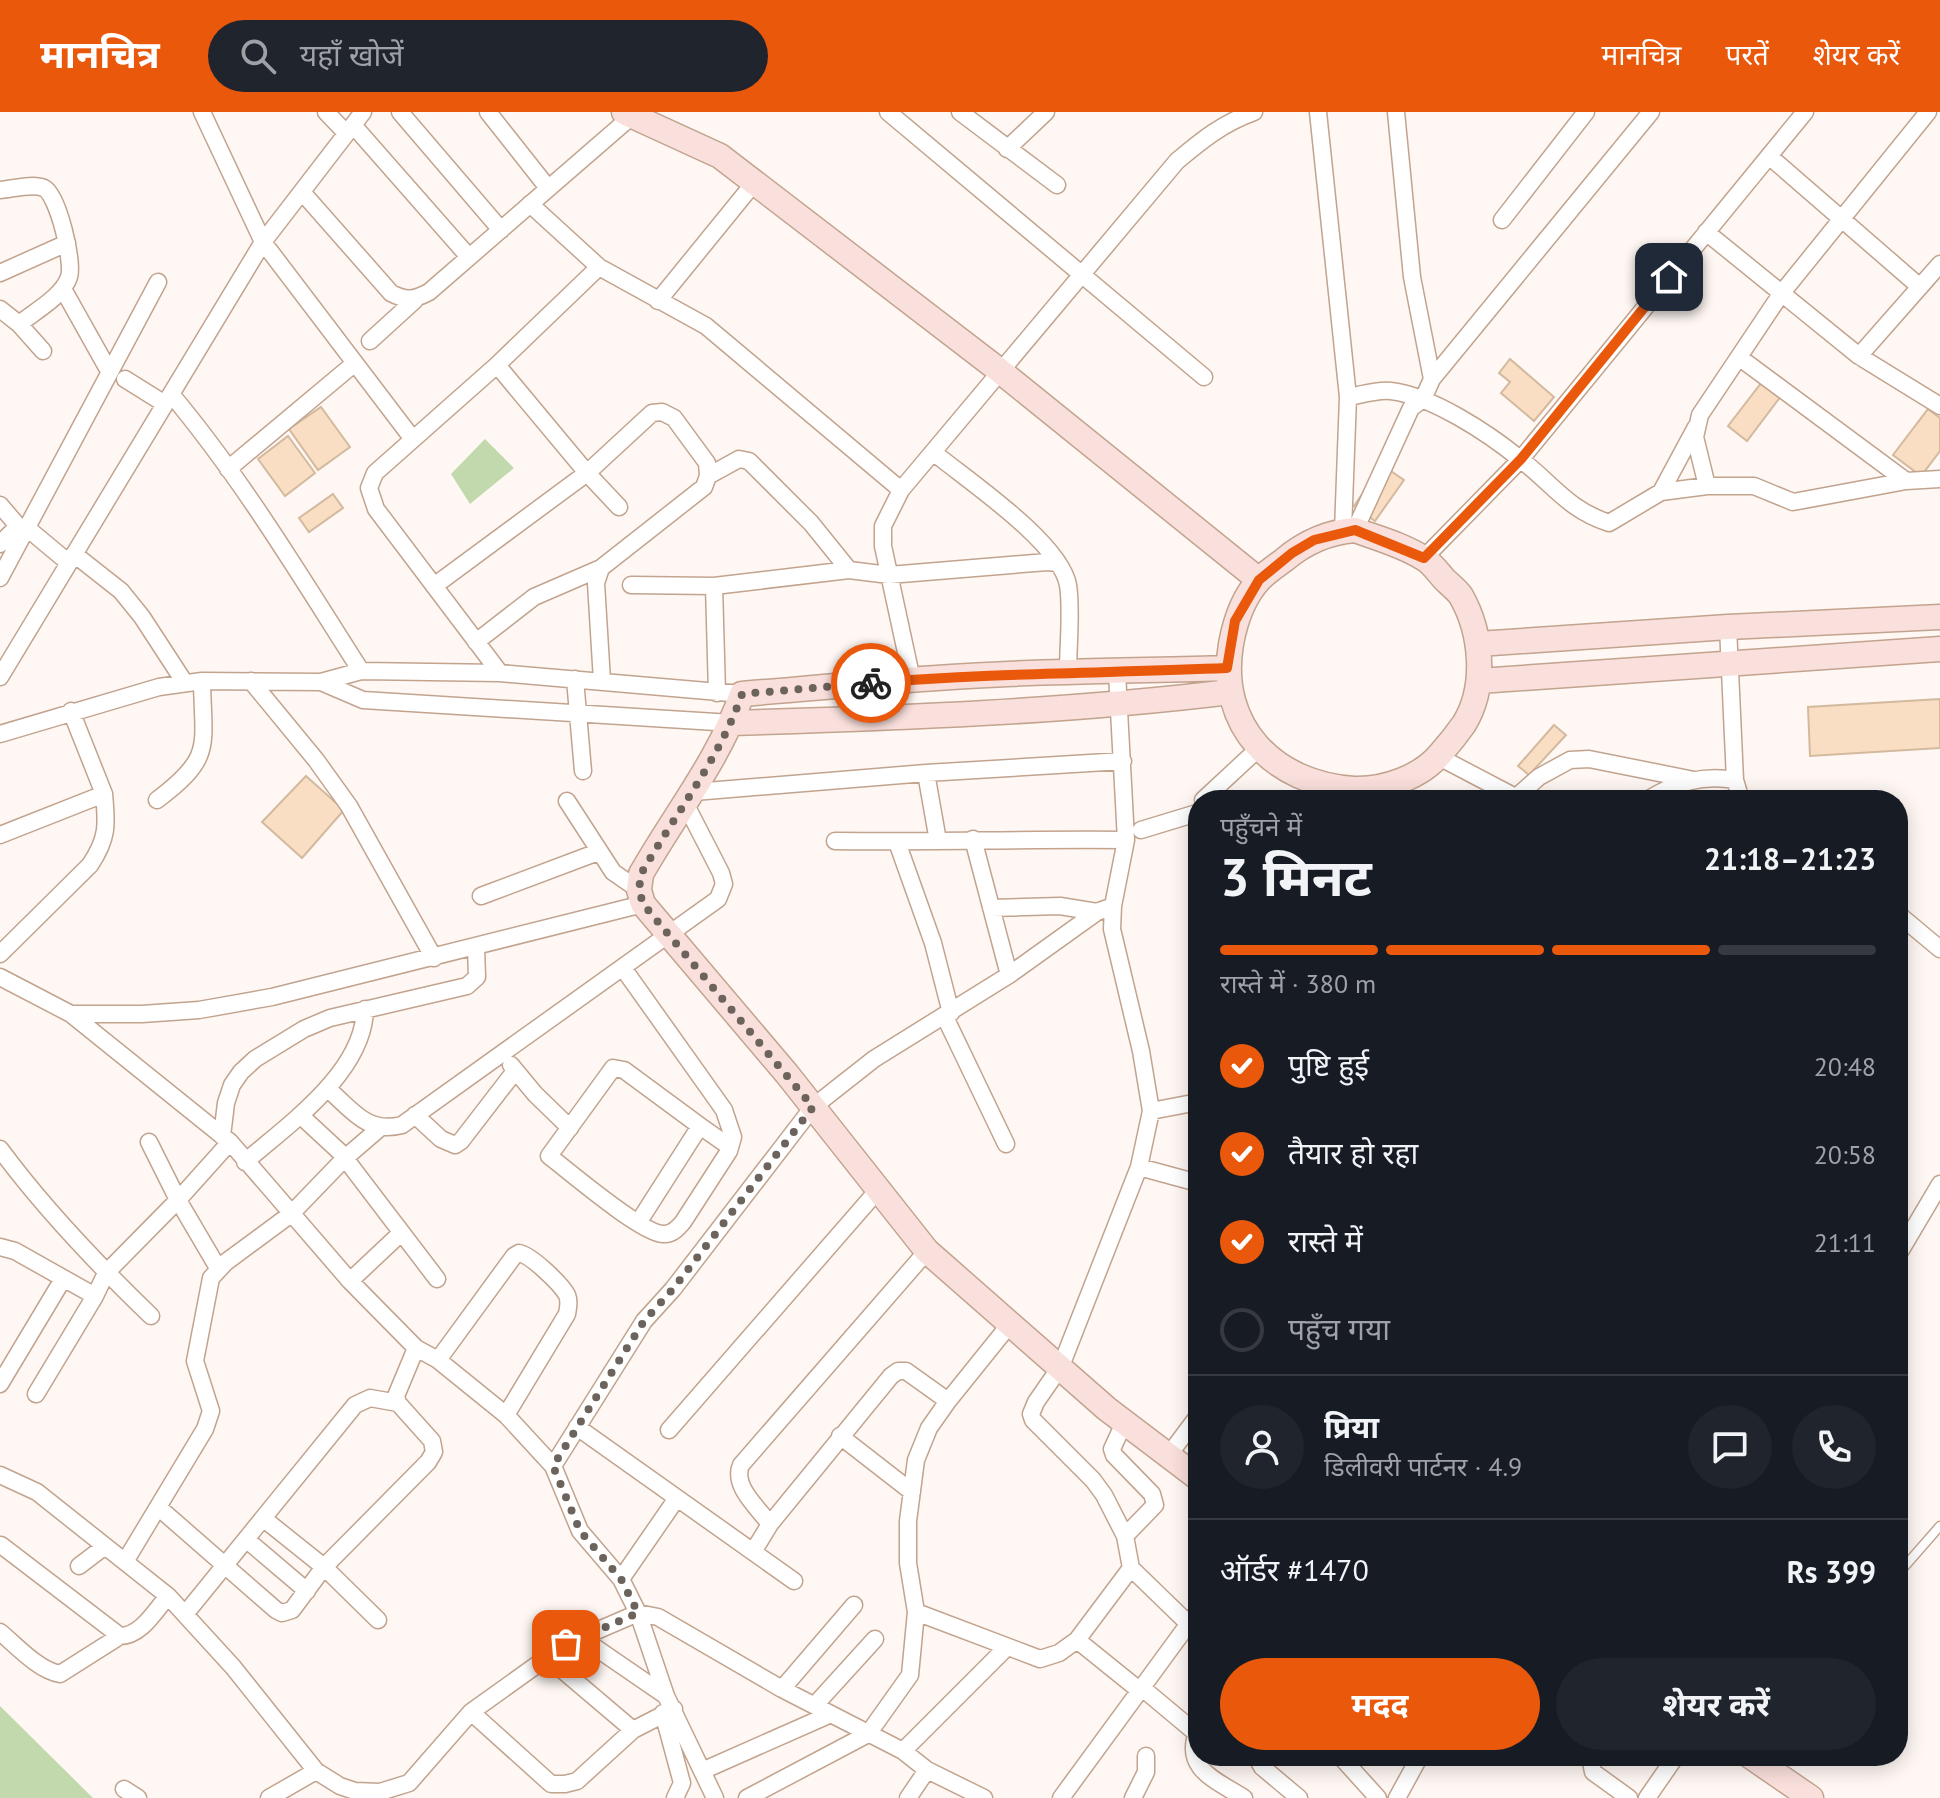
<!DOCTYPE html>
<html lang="hi">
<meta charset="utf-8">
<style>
:root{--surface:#171b24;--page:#20242c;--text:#f1f3f6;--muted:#9ea1a6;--line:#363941;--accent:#ea580c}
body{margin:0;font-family:"PT Sans","Noto Sans Devanagari",sans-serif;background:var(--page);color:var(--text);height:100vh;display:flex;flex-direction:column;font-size:30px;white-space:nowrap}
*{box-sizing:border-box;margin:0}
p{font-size:26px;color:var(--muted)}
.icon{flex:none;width:44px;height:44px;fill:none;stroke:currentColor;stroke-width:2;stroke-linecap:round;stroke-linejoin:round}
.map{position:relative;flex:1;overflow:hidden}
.drawer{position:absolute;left:1188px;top:678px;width:720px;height:976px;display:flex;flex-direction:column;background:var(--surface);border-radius:32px;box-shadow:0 4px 20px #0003}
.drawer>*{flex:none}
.pin{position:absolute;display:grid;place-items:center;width:68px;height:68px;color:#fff;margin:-34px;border-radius:16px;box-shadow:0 4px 12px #0006}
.courier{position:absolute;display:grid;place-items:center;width:80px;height:80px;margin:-40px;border:6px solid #ea580c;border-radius:50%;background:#fff;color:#222;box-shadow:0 2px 10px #0007}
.summary em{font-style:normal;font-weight:700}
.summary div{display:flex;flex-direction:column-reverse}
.summary{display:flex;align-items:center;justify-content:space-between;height:136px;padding:0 32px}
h1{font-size:52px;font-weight:700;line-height:60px}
.bar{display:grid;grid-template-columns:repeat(4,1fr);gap:12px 8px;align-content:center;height:96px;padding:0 32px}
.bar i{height:10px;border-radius:6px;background:var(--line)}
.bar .selected{background:var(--accent)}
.bar p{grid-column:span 4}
.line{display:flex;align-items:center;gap:20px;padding:0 32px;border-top:2px solid var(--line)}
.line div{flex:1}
.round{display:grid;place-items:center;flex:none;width:84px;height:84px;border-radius:42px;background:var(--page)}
ol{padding:0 32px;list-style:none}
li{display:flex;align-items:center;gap:24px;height:88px}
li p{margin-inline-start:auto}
li .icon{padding:8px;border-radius:50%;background:var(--accent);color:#fff;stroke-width:4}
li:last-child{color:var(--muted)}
li i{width:44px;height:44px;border:4px solid var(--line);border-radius:50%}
.primary-button{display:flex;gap:16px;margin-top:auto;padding:16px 32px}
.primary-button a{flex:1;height:92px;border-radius:48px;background:var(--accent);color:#fff;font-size:32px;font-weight:700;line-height:92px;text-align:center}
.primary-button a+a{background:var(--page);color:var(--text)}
header{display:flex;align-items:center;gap:48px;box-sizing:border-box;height:112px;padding:0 40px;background:var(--accent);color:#fff}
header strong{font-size:38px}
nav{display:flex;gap:44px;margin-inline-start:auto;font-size:28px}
.search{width:560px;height:72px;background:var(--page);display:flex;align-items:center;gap:20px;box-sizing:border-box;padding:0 28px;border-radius:44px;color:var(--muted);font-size:30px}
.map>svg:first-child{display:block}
</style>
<header>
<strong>मानचित्र</strong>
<div class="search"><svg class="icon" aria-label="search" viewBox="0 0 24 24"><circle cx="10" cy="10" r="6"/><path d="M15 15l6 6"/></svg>यहाँ खोजें</div>
<nav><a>मानचित्र</a><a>परतें</a><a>शेयर करें</a></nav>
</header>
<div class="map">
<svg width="1940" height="1686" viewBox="0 0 1940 1686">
<rect width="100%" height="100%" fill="#fef7f3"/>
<path fill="#c1d9ac" d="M485 327 514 356 470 392 451 362Z
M0 1594 93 1686H0Z"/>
<path fill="#fadec3" stroke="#d3b99e" stroke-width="2" d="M1510 247 1554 285 1534 309 1501 281 1510 270 1499 261Z
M1762 270 1781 284 1747 329 1728 314Z
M321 295 350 335 318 358 289 317Z
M1928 297 1940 306V339L1921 364 1893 343Z
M288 324 315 361 285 384 258 347Z
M1382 353 1404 368 1375 409 1354 394Z
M333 382 343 396 309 420 299 406Z
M1940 587V636L1810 644 1808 595Z
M1554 613 1566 623 1529 663 1518 654Z
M306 664 344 698 302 746 262 710Z"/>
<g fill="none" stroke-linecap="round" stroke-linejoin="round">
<g stroke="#c2a38e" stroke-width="11">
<path id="lane" d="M1898 1462 1940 1414"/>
</g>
<g stroke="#c2a38e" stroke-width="19">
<path id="street" d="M202 0 263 130 412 326
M326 0 346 21
M400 0 501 118
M488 0 548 76
M888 0 1204 265
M960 0 1057 73
M1318 0 1348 285 1343 419
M1396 0 1412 165 1432 267
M353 13 469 145
M1007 37 1046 0
M1769 44 1920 175
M0 78C12 77 33 71 44 76 58 83 74 150 69 165 63 184 34 200 19 212
M302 80 391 181C406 189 414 188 429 180L632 4
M530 92 599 155 706 214 901 378
M1502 108 1586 0
M1706 120 1859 244 1940 294
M0 161 67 131
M63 177 109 259
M658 189 754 71
M0 197 19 212 43 239
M370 229 415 188
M1859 244 1940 152
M1740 246 1906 369
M497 253 587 361 619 395
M125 267 165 292
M171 282C243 368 301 465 361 559
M1348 285C1361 283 1378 277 1391 279 1432 284 1488 321 1520 347 1553 372 1567 397 1609 411L1661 380 1707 374H1754L1793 390 1906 369 1940 367
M933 340C967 368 1060 430 1068 473 1072 498 1068 533 1068 560
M228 357 355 251
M708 364 739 347 749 349 811 411 849 458
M1707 374 1695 325 1700 303 1781 182 1928 0
M1661 380 1696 315
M0 393 18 414 0 432
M19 414 27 416 69 451
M1355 418 1411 296 1423 287 1432 267 1651 0
M74 442 121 479 142 505 185 571
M1424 446 1521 347 1805 0
M0 466 158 170
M631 473 714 474
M434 474 587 361 652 301 662 300 674 306 707 351 708 364 704 375 601 456 596 471 602 569
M1728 515 1735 668 1741 688
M476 530 534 485 601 456
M500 561 376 397 369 376 375 361 497 253 599 155
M1117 561 1126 728 1113 794 1112 817 1141 939 1151 999
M0 565 263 130 363 0
M575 567 583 659
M912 568 883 434V414L901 378 1177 49C1202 28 1223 11 1254 0
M251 569 316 648 349 694 434 846
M321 570 363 588 732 611
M717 581 714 474 849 458 889 463 1047 450 1058 451
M71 599 104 682
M0 622 159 575 202 569 321 570 361 559 500 561 742 582
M1439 645 1521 688
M926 661 938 729
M694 680 926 661 1123 649
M157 688C214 645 203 635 202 569
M1203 688 1259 636
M1513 688 1539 665 1570 648 1589 647 1694 668
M1647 688C1675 671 1702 662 1735 668
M567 689 613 760 639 778
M1141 718 1197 701
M0 723 104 682C107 713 108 726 90 753L0 842
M973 727 1009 863
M835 729C932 730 1029 727 1126 728
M897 730 933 831 951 901
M481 784 598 740
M991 796 1060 794 1097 800
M1898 802 1940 837
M623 856 724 998 733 1025 729 1039 683 1110C678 1116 672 1123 663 1122 641 1121 570 1060 549 1044L613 956 624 958 700 1014
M0 865 71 902 230 1030 350 1169 416 1236 438 1248 506 1303 553 1354 580 1419 621 1467 638 1501 666 1584 715 1686
M71 902H142L199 898 272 885 643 792
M945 905 1006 1032
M511 953 535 982 570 1016
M328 977C352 998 367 1022 402 1013L718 787 724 772 721 761 686 693
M1198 990 1151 999 1139 1055 1061 1254 1036 1290 1031 1302 1033 1308 1093 1368 1104 1383 1125 1424 1131 1456 1198 1521
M300 1003 341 1041 437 1167
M415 1003 441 1027 455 1033 461 1029 515 959
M222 1024 226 991 232 973 241 960 255 947 304 917 330 906 467 874 477 865 476 835
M149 1030 178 1088 218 1156
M0 1037C45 1098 97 1152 151 1204
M245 1050C289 1012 364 960 365 897
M1139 1055 1198 1071
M638 1111 700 1014 730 1035
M0 1135 15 1139 95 1184
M1898 1143 1940 1072
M350 1169 401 1121
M438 1248 514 1144 519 1141C531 1143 561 1172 567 1183 570 1190 568 1195 567 1202L506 1303
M0 1272 63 1167
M36 1282 95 1184 106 1161 178 1088 230 1030
M1124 1311 1112 1337 1114 1343 1152 1382 1155 1393 1125 1424
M577 1315 794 1469
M669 1318 878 1078
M840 1324 912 1380
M1168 1344 1198 1304
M553 1354 644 1209 673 1177 813 995 874 947 1009 863 1097 800 1113 794
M0 1363 37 1380 168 1484 233 1555 316 1659 340 1674 355 1679 380 1680 409 1671 471 1600 566 1532 638 1501 658 1505 782 1577 903 1639 927 1658 984 1686
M158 1395 276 1498 282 1501 292 1498 324 1455 428 1350 434 1340 432 1329 398 1291 396 1284 416 1236
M264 1407 324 1455 378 1508
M770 1412C758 1396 732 1374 741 1353L927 1139
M247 1428 307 1479
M1 1433 120 1524C141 1524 155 1499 168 1484
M753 1440 770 1412 891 1264 898 1259H906L948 1289
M126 1448 205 1317 211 1299 195 1249 211 1166 226 1150 291 1102 345 1046 381 1015
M79 1454 104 1435
M621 1467 677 1386
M916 1500 1040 1547 1059 1541 1077 1528 1131 1456
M186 1501 355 1293 370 1286 398 1291
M0 1520C17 1534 38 1558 60 1562L120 1524
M580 1525 666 1584
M1077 1528 1139 1578
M547 1545 633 1618
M1141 1575 1196 1621
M782 1577 854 1493
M815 1593 875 1527
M471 1600 551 1672H565L577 1669 633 1618 674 1597
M663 1601 682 1671 675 1686
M1198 1618C1182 1657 1216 1668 1244 1686
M903 1639 1006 1536
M1256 1644 1262 1655 1299 1686
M1340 1644 1378 1686
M1590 1644 1593 1660 1629 1686
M702 1659 831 1602
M124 1677 138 1686
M269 1686 316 1659
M747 1686 868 1622 910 1563 916 1500 908 1451V1409L916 1348 929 1316 948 1289 1010 1212
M908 1686 927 1658
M1061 1686 1198 1499
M1133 1686 1146 1660V1644
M1397 1686 1420 1644
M1647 1686 1676 1644"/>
</g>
<g stroke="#c2a38e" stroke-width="27">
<path id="secondary" d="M624 0 720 44 1000 259 1259 468
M1355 418C1377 426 1403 433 1423 446 1431 450 1438 460 1444 467 1449 472 1457 478 1461 484 1482 521 1487 575 1464 612 1457 622 1449 632 1441 641 1422 665 1384 678 1354 677 1274 672 1217 614 1231 532 1235 510 1244 484 1260 467 1267 460 1276 454 1284 448 1304 431 1329 420 1355 418Z
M1478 532 1728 515 1940 505
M1479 569 1940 537
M732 611C899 606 1065 600 1230 580
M1198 1366 1107 1297 927 1139 787 962 643 792 639 778 641 762C675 702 719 648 742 582 850 573 959 562 1067 560 1120 558 1174 558 1227 556
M1750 1644 1811 1686"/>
</g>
<use href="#lane" stroke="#fff" stroke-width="8"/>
<use href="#street" stroke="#fff" stroke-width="16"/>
<use href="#secondary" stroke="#fae0dd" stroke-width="24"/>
</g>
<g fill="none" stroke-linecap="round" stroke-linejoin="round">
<path stroke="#6d635d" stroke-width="8" stroke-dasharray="0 14.4" d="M566 1532 638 1501 621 1467 580 1419 553 1354 644 1209 673 1177 813 995 643 792 639 778 641 762C675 702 719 648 742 582L871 571"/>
<path stroke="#ea580c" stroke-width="10" d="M871 571C990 561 1108 561 1227 556L1235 509 1259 468 1292 441 1314 428 1355 418 1424 446 1521 347 1669 165"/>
</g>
</svg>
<div class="pin" style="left:566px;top:1532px;background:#ea580c"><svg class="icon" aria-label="bag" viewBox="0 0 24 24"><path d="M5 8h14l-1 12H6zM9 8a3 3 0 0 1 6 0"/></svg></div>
<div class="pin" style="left:1669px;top:165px;background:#1f2937"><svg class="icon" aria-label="home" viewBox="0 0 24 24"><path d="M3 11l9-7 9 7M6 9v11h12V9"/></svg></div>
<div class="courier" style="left:871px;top:571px"><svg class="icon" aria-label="bike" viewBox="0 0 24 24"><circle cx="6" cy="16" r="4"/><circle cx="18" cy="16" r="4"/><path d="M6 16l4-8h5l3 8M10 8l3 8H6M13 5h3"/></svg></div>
<section class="drawer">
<div class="summary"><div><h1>3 मिनट</h1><p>पहुँचने में</p></div><em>21:18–21:23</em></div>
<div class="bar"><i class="selected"></i><i class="selected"></i><i class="selected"></i><i></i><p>रास्ते में · 380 m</p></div>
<ol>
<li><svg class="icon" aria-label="check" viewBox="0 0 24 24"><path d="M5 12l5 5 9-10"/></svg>पुष्टि हुई<p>20:48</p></li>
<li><svg class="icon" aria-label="check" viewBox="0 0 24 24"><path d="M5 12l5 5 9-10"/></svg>तैयार हो रहा<p>20:58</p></li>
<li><svg class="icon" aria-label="check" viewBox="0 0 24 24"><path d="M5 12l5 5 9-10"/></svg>रास्ते में<p>21:11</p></li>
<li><i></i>पहुँच गया</li>
</ol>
<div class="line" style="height:144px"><a class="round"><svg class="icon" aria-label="person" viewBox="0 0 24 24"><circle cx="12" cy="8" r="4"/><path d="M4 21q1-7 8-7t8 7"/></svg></a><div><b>प्रिया</b><p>डिलीवरी पार्टनर · 4.9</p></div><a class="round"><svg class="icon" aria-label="chat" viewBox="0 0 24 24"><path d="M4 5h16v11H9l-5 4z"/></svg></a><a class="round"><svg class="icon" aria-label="phone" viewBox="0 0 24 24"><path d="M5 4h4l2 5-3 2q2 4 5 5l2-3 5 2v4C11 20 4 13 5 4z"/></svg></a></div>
<div class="line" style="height:104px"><div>ऑर्डर #1470</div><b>Rs 399</b></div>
<div class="primary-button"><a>मदद</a><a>शेयर करें</a></div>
</section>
</div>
